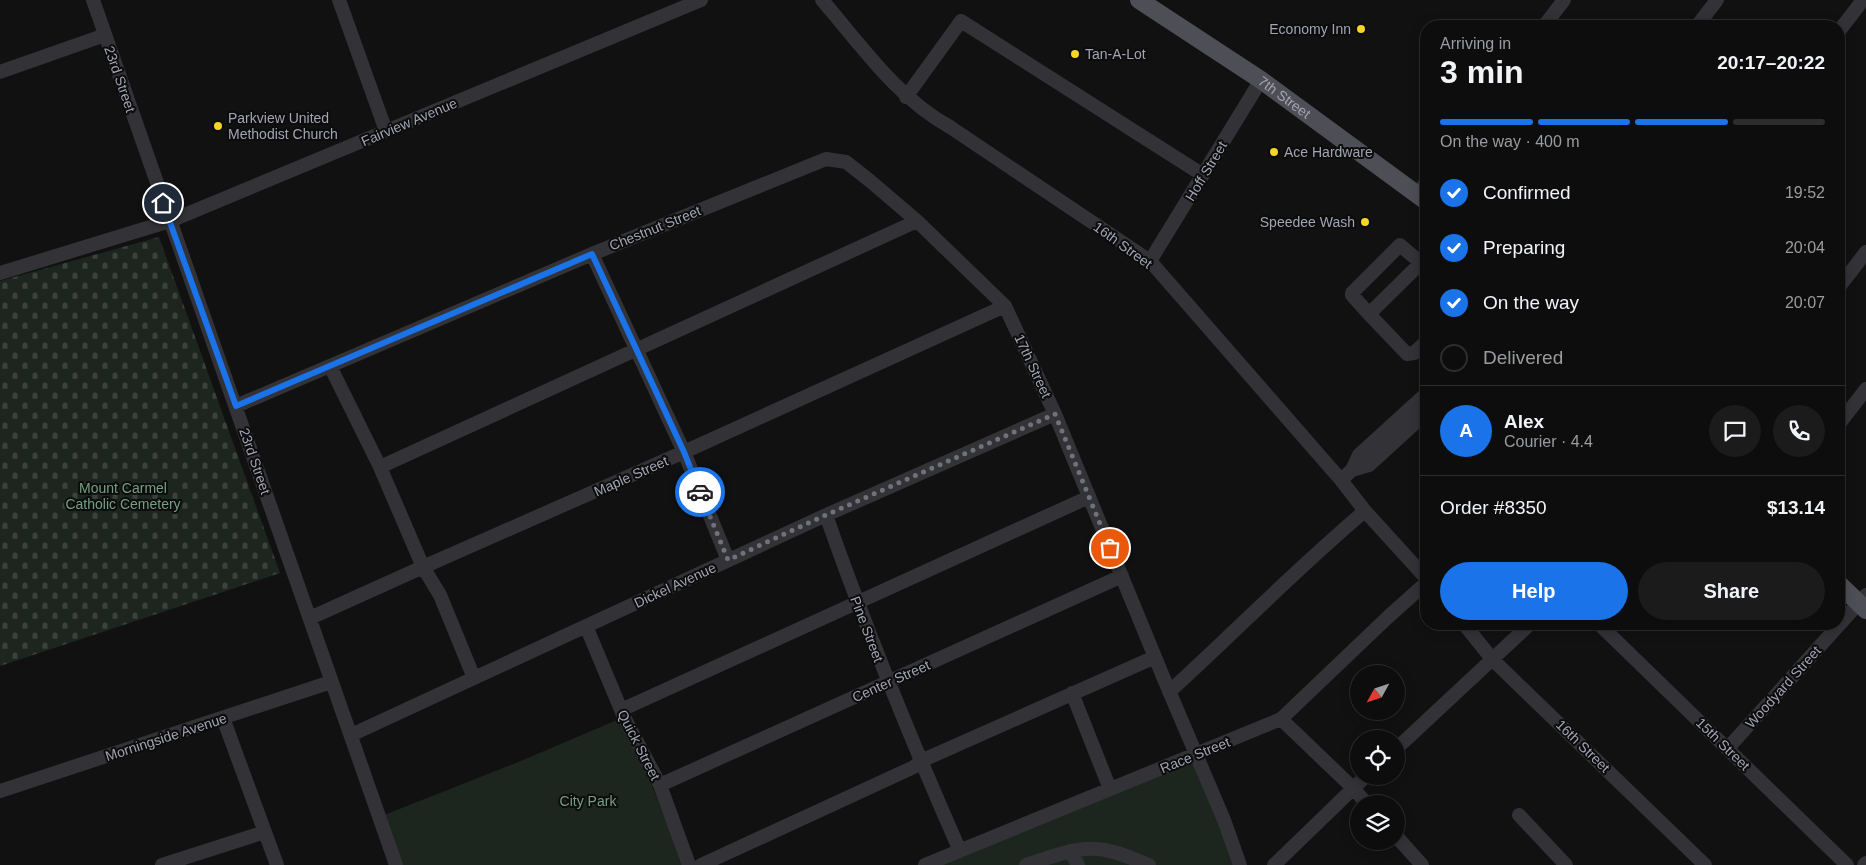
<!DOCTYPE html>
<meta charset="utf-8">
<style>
:root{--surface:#0d0d0e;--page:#1b1b1c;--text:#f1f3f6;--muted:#9a9c9e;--line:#2d2d2e;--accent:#1a73e8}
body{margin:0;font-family:Helvetica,sans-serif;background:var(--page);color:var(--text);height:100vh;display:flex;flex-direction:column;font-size:19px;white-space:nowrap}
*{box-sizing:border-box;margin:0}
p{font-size:16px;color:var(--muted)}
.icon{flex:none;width:28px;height:28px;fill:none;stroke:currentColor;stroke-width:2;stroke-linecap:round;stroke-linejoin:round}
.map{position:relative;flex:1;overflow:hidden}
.drawer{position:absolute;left:1420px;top:20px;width:425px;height:610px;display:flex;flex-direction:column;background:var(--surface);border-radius:20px;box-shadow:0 2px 12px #0003,0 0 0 1px var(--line)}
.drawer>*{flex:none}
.needle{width:32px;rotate:230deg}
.fabs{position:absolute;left:1350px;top:665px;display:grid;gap:10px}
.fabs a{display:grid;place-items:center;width:55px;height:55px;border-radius:50%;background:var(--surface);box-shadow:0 2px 12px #0003,0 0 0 1px var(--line);font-size:25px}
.pin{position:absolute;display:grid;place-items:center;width:42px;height:42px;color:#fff;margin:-21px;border:2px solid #fff;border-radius:50%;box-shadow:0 1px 5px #0007}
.courier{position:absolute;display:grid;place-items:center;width:50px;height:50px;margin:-25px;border:4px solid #1a73e8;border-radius:50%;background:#fff;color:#222;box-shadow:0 1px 6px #0007}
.summary em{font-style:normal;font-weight:600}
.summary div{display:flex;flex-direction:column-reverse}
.summary{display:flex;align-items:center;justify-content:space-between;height:85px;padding:0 20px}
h1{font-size:32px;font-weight:600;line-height:38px}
.bar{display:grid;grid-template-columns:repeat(4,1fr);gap:8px 5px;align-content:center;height:60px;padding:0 20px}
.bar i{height:6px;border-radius:4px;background:var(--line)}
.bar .current{background:var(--accent)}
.bar p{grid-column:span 4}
.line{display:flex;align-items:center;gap:12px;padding:0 20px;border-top:1px solid var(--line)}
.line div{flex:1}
.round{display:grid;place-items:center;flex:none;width:52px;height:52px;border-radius:26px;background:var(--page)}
ol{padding:0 20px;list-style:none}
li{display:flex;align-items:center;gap:15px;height:55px}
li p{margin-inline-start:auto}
li .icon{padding:5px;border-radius:50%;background:var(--accent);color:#fff;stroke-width:4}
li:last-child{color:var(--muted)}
li i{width:28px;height:28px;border:2px solid var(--line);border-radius:50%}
.action{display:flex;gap:10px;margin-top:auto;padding:10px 20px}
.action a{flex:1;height:58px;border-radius:30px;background:var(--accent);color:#fff;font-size:20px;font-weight:600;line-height:58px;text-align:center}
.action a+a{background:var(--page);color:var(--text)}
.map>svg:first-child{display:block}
</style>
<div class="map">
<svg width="1866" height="865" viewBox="0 0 1866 865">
<defs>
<pattern id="cemetery-stones" width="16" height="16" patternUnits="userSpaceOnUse" patternTransform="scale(1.25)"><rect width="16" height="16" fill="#1d251f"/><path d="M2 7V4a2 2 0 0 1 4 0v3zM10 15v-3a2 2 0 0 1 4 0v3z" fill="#3b423d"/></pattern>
</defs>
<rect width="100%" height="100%" fill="#111112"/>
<path fill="url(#cemetery-stones)" d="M159 237 280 573 0 666V281Z"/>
<path fill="#1d251f" d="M624 717 684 865H396L379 817 516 763Z
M1195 755 1240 865H925Z"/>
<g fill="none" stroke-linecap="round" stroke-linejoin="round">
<path stroke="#323237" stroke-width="14" d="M93 0 396 865
M339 0 386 131
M822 0C861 45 897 98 950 127L1150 261 1341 480 1365 511 1426 578
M1544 26 1564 0
M1697 26 1717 0
M1839 31 1863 0
M0 72 105 35
M906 97 961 21 1203 175
M1418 193 1426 182
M592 254 684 452 728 560
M1426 258 1369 314 1407 354 1414 353 1426 342
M1150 261 1261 80
M0 273 170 221 701 0
M1839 287 1866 252
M1369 314 1352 295V293L1400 245 1421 263
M330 366 380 467 423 567 440 595 474 678
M236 406 592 254 826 159 846 162 869 180 917 221 1005 306 1055 414 1164 679 1224 820 1240 865
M1839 424 1866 389
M380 467 917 221
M1352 470 1359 455 1426 394
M1341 480 1352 470 1369 465 1426 413
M826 515C866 629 911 740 960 851
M310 618 423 567 684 452 1005 306
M1464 624 1493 660 1705 865
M1599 624 1847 865
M586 626 624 717 660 785 689 865
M1169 692C1235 632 1297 568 1365 511
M1072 693 1110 789
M621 710 1089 497
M223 718 277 865
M1281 719 1353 788 1367 804
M351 735 826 515 1055 414
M1728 748 1866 595
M1396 749 1530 624
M660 785 1122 576
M0 791 331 682
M1519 815 1566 865
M1396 836 1422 865
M1070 851 1078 865
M162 865 265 832
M701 865 914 767 921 761 1155 657
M925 865 1281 719 1388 617 1426 583
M1026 865C1049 858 1073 847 1097 849 1115 850 1133 859 1149 865
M1274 865 1366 776
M1864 865 1866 863"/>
<g stroke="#4e4e56" stroke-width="18">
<path id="s1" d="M1139 0 1261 80 1426 201"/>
<path d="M1839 584 1866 610"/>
</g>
</g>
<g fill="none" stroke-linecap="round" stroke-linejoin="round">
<path stroke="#6f717b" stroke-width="5" stroke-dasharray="0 9" d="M700 492 728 560 826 515 1055 414 1110 548"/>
<path stroke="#1a73e8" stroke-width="6" d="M163 203 236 406 592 254 684 452 700 492"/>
</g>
<g fill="#f5d626" stroke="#0c0c0d" stroke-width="2">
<circle cx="1361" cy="29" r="5"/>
<circle cx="1075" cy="54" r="5"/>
<circle cx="218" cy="126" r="5"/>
<circle cx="1274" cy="152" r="5"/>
<circle cx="1365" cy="222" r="5"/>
</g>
<g text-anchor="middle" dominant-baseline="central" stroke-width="4" stroke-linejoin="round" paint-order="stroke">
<g font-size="14" fill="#a2a4b3" stroke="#0c0c0d" text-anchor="start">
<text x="1351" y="29" text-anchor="end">Economy Inn</text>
<text x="1085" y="54">Tan-A-Lot</text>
<text x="228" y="118">Parkview United<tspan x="228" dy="16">Methodist Church</tspan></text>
<text x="1284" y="152">Ace Hardware</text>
<text x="1355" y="222" text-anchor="end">Speedee Wash</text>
</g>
<g font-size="14" fill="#a2a4b3" stroke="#0c0c0d">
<text transform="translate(120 79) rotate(71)">23rd Street</text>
<text stroke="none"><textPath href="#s1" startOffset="175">7th Street</textPath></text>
<text transform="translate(409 122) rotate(-23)">Fairview Avenue</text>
<text transform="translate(1206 171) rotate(-59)">Hoff Street</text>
<text transform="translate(655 228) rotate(-22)">Chestnut Street</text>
<text transform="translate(1123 245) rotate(36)">16th Street</text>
<text transform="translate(1033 366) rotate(65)">17th Street</text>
<text transform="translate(255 461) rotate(71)">23rd Street</text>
<text transform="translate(631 476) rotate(-24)">Maple Street</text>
<text transform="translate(675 585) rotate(-25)">Dickel Avenue</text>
<text transform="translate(867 629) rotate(69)">Pine Street</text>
<text transform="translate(891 681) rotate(-24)">Center Street</text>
<text transform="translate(1783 687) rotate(-48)">Woodyard Street</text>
<text transform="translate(166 737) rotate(-18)">Morningside Avenue</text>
<text transform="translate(1723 744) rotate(44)">15th Street</text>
<text transform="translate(639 745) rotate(63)">Quick Street</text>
<text transform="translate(1583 746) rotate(44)">16th Street</text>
<text transform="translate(1195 755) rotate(-22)">Race Street</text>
</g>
<g font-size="14" fill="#789f82" stroke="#0c0c0d">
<text x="123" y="488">Mount Carmel<tspan x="123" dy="16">Catholic Cemetery</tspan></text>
<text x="588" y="801">City Park</text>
</g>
</g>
</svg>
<div class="fabs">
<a><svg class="needle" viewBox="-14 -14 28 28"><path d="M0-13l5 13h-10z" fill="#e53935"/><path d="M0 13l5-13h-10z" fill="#9a9c9e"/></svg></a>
<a><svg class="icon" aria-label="locate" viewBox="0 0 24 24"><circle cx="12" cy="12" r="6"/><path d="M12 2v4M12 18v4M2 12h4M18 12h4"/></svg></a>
<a><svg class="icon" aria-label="layers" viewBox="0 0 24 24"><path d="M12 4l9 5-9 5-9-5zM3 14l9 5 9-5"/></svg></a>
</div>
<div class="pin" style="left:1110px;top:548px;background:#ea580c"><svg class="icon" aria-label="bag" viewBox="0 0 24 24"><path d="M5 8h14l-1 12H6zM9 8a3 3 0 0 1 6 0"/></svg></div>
<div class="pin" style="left:163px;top:203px;background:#1f2937"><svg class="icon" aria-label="home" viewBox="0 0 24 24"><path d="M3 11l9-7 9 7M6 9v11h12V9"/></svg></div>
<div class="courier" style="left:700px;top:492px"><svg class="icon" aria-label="car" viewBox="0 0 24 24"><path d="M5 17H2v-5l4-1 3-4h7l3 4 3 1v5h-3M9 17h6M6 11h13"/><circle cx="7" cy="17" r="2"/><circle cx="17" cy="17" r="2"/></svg></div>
<section class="drawer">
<div class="summary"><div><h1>3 min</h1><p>Arriving in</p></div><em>20:17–20:22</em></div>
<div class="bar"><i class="current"></i><i class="current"></i><i class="current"></i><i></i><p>On the way · 400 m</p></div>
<ol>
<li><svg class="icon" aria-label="check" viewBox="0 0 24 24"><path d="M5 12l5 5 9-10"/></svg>Confirmed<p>19:52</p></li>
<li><svg class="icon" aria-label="check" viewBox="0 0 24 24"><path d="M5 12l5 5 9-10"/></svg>Preparing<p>20:04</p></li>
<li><svg class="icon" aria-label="check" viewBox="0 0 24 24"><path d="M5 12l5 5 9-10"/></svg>On the way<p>20:07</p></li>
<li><i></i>Delivered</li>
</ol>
<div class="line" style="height:90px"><b class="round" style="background:var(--accent);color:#fff">A</b><div><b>Alex</b><p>Courier · 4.4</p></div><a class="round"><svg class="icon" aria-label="chat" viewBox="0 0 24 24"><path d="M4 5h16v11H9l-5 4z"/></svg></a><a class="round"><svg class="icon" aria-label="phone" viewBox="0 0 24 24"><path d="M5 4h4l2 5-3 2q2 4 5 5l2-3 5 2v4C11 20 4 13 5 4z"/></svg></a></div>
<div class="line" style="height:65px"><div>Order #8350</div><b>$13.14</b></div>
<div class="action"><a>Help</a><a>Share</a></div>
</section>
</div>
